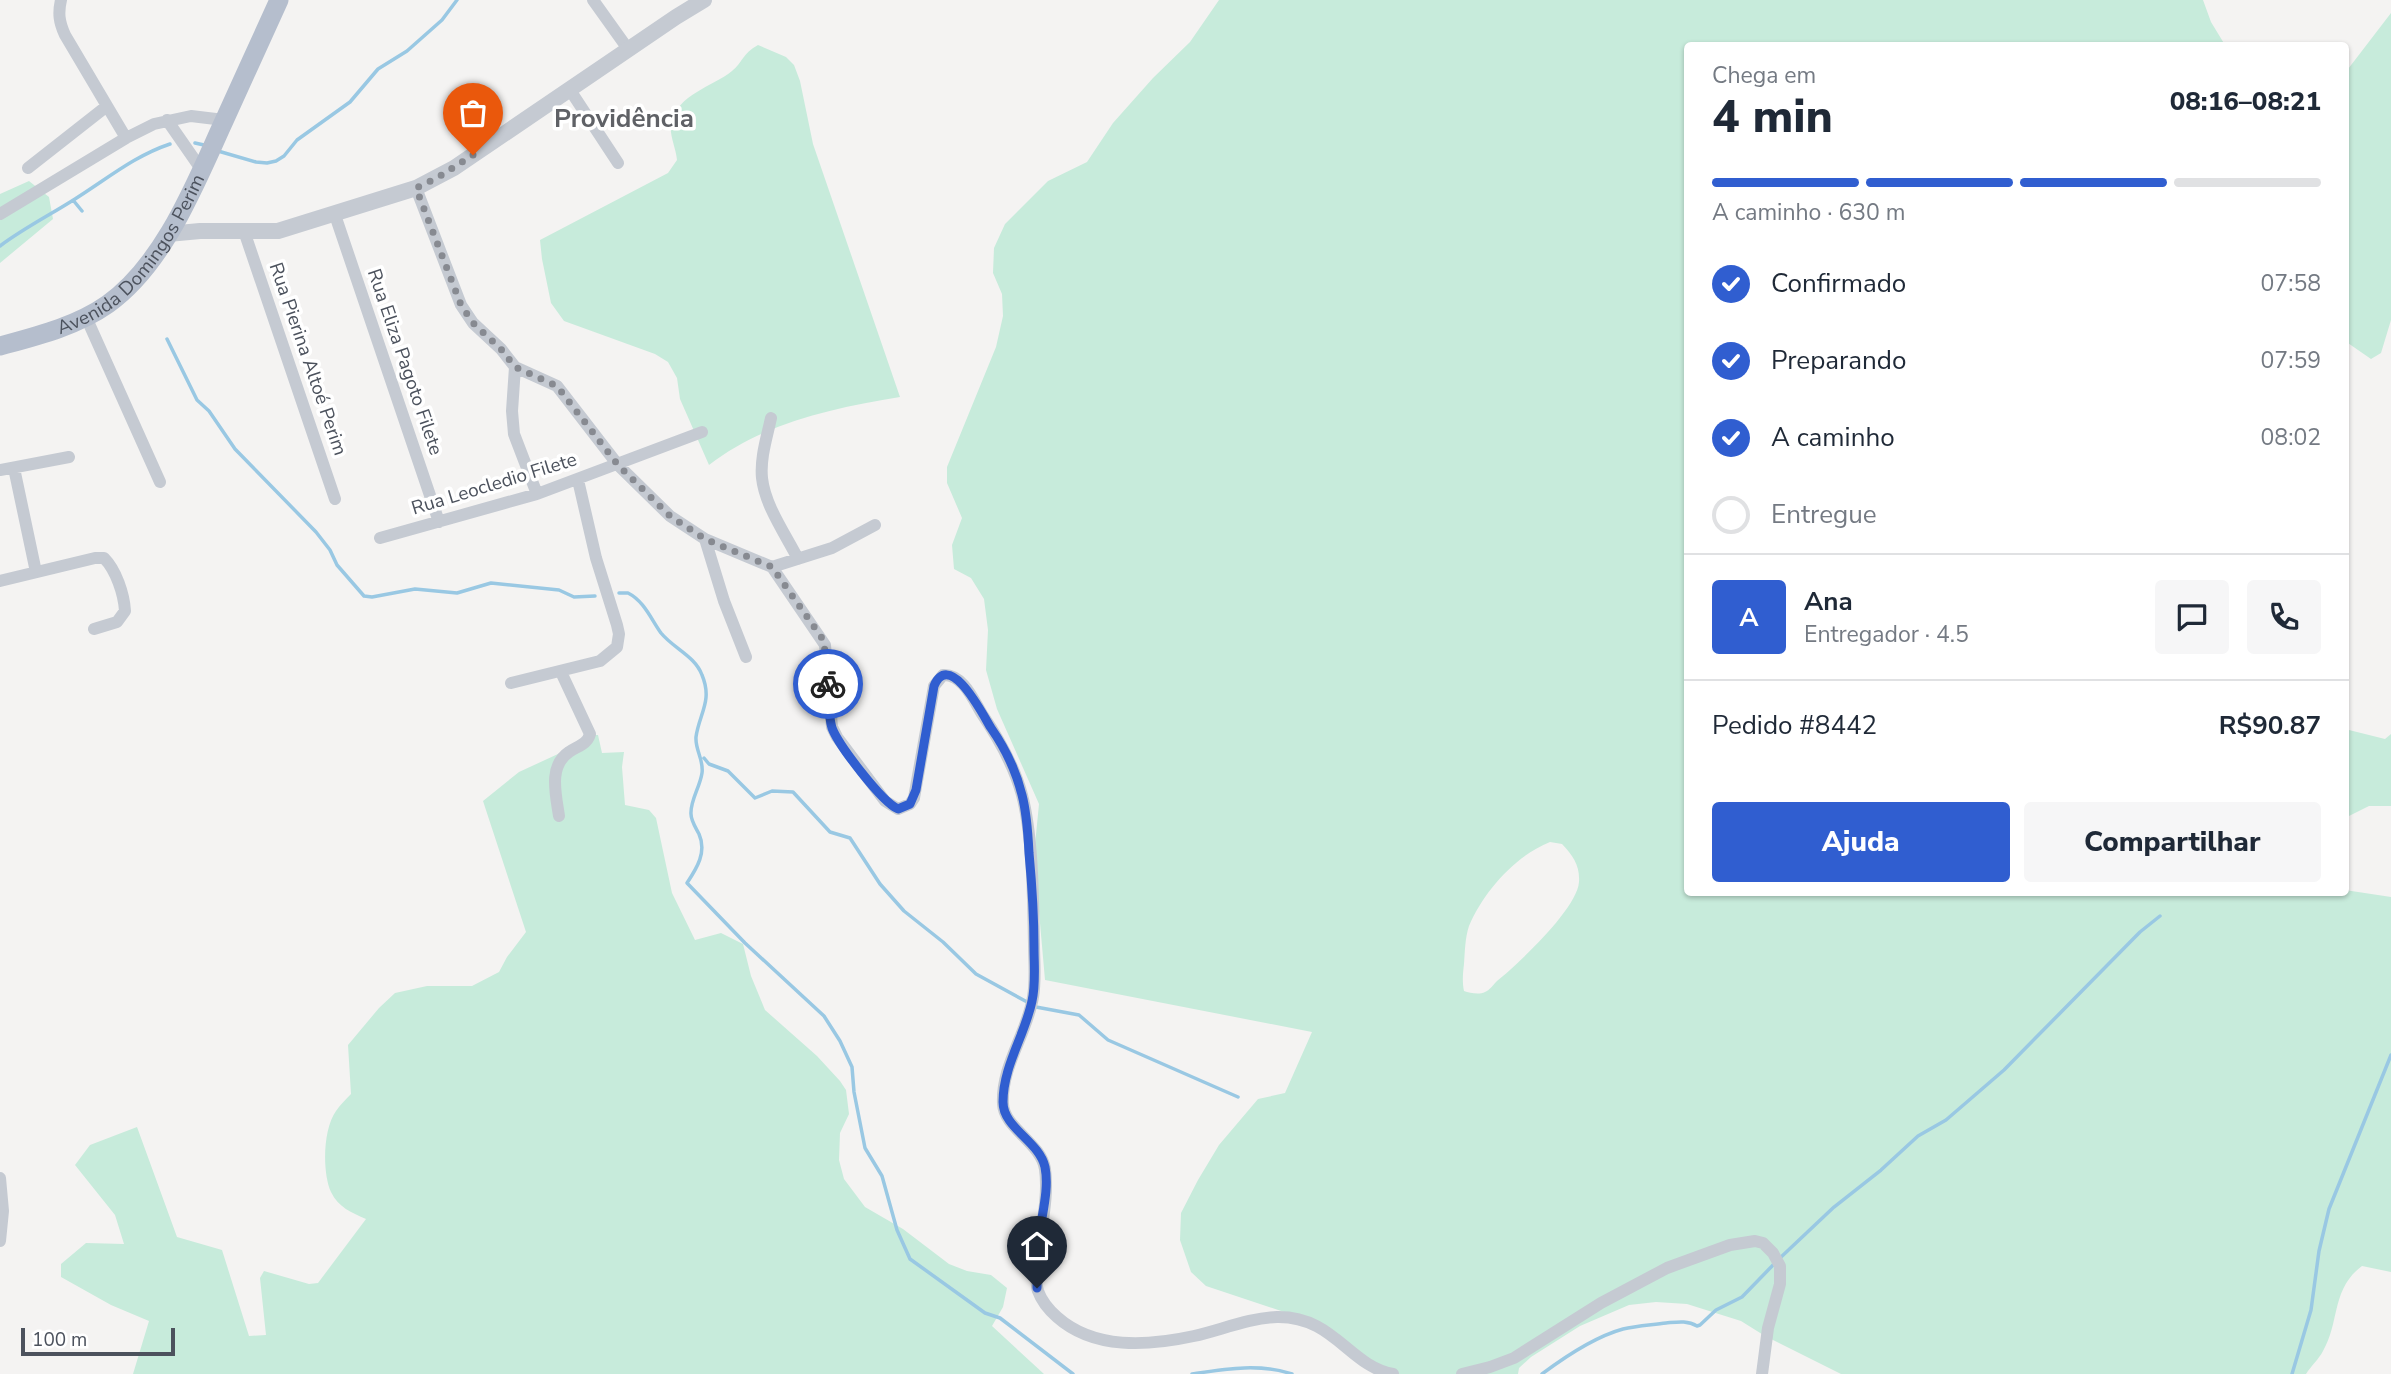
<!DOCTYPE html>
<html lang="pt">
<meta charset="utf-8">
<style>
:root{--surface:#fff;--page:#f6f6f7;--text:#1f2937;--muted:#747a83;--line:#e0e1e3;--accent:#305ed0}
body{margin:0;font-family:"Nunito Sans",sans-serif;background:var(--page);color:var(--text);height:100vh;display:flex;flex-direction:column;font-size:26px;white-space:nowrap}
*{box-sizing:border-box;margin:0}
p{font-size:23px;color:var(--muted)}
.icon{flex:none;width:38px;height:38px;fill:none;stroke:currentColor;stroke-width:2;stroke-linecap:round;stroke-linejoin:round}
.map{position:relative;flex:1;overflow:hidden}
.panel{position:absolute;left:1684px;top:42px;width:665px;height:854px;display:flex;flex-direction:column;background:var(--surface);border-radius:7px;box-shadow:0 2px 5px #0004}
.panel>*{flex:none}
.scale{position:absolute;left:21px;bottom:18px;width:154px;box-sizing:border-box;padding-left:7px;border:4px solid #4c525d;border-top:0;font-size:19px;line-height:24px;white-space:nowrap;color:#4c525d;-webkit-text-stroke:5px #fff;paint-order:stroke}
.pin{position:absolute;display:grid;place-items:center;width:60px;height:60px;color:#fff;margin:-72px -30px;border-radius:50% 50% 50% 0;rotate:-45deg;box-shadow:0 0 7px #0007}
.pin .icon{rotate:45deg}
.courier{position:absolute;display:grid;place-items:center;width:70px;height:70px;margin:-35px;border:5px solid #305ed0;border-radius:50%;background:#fff;color:#222;box-shadow:0 2px 9px #0007}
.headline em{font-style:normal;font-weight:800}
.headline div{display:flex;flex-direction:column-reverse}
.headline{display:flex;align-items:center;justify-content:space-between;height:119px;padding:0 28px}
h1{font-size:46px;font-weight:800;line-height:52px}
.bar{display:grid;grid-template-columns:repeat(4,1fr);gap:10px 7px;align-content:center;height:84px;padding:0 28px}
.bar i{height:9px;border-radius:5px;background:var(--line)}
.bar .current{background:var(--accent)}
.bar p{grid-column:span 4}
.line{display:flex;align-items:center;gap:18px;padding:0 28px;border-top:2px solid var(--line)}
.line div{flex:1}
.round{display:grid;place-items:center;flex:none;width:74px;height:74px;border-radius:7px;background:var(--page)}
ol{padding:0 28px;list-style:none}
li{display:flex;align-items:center;gap:21px;height:77px}
li p{margin-inline-start:auto}
li .icon{padding:7px;border-radius:50%;background:var(--accent);color:#fff;stroke-width:4}
li:last-child{color:var(--muted)}
li i{width:38px;height:38px;border:4px solid var(--line);border-radius:50%}
.action{display:flex;gap:14px;margin-top:auto;padding:14px 28px}
.action a{flex:1;height:80px;border-radius:7px;background:var(--accent);color:#fff;font-size:28px;font-weight:800;line-height:80px;text-align:center}
.action a+a{background:var(--page);color:var(--text)}
.map>svg:first-child{display:block}
</style>
<div class="map">
<svg width="2391" height="1374" viewBox="0 0 2391 1374">
<rect width="100%" height="100%" fill="#f4f3f2"/>
<path fill="#c7ebdb" fill-rule="evenodd" d="M1219 0H2203L2211 22 2225 45 1687 46V892H2345V890L2391 897V1272L2362 1266C2331 1289 2340 1322 2323 1351 2319 1359 2311 1366 2306 1374H1841L1765 1336 1741 1321 1687 1304 1656 1302 1629 1305 1580 1326 1531 1357 1519 1368 1518 1374H1398L1360 1361 1311 1321 1206 1286 1191 1272 1180 1240 1181 1213 1198 1180 1219 1145 1258 1099 1285 1093 1312 1032 1045 980 1034 855 1039 804 997 709 986 670 988 630 984 599 971 578 954 569 952 545 962 518 947 483V467L996 347 1003 316 1002 294 993 273 994 248 1005 224 1048 181 1087 162 1113 123 1153 78 1190 42ZM1550 842 1562 844C1573 856 1580 865 1579 882 1577 909 1518 964 1497 981 1494 984 1489 991 1485 992 1479 995 1470 993 1464 991 1462 981 1463 973 1464 964 1465 951 1465 938 1469 926 1484 891 1515 856 1550 842Z
M2391 13V320L2381 353 2371 359 2345 341V73Z
M758 45 786 57 794 65 800 81 813 144 900 397C833 408 763 423 709 465L680 399 677 378 668 362 655 354 564 321 551 303 542 259 540 240 668 173 677 160C676 148 669 135 671 123 678 94 712 87 732 71 743 62 742 54 758 45Z
M29 181 49 197 53 219 0 263V194Z
M2345 729 2385 739 2391 734V806H2369L2345 818Z
M595 735H598L602 753 624 752 622 767 625 805 649 810 656 818 672 893 695 940 721 933 743 944 751 976 765 1010 817 1056 840 1081 846 1090 849 1114 840 1133 839 1160 844 1179 865 1207 903 1229 949 1264 967 1271 991 1275 1007 1288 1003 1307 992 1326 1044 1374H133L149 1321 111 1305 61 1277V1264L86 1243 124 1244 115 1215 75 1165 90 1145 137 1127 177 1237 222 1250 249 1336 266 1335 260 1278 264 1271 309 1284 318 1283 366 1219C352 1213 338 1207 331 1192 322 1172 323 1129 336 1111 340 1105 346 1099 351 1094L348 1045 379 1008 395 993 427 986H472L499 972 507 957 526 932 483 801 519 772 584 742Z"/>
<g fill="none" stroke-linecap="round" stroke-linejoin="round">
<path stroke="#99c8e3" stroke-width="3.5" d="M195 143 204 145
M218 151 256 162 267 163 276 161 284 156 297 140 350 102 378 69 407 51 442 20 457 0
M73 200 82 211
M0 246C24 228 50 215 75 199 107 179 134 156 170 144
M167 339 197 400 209 411 235 449 316 532 330 550 337 565 364 596 372 597 415 589 457 593 491 583 559 590 574 597 595 596
M619 593H628C644 601 651 619 661 633 673 648 695 656 702 675 713 701 699 714 696 737 695 750 704 760 702 773 700 787 690 801 691 814 691 821 696 828 699 834 707 852 697 868 687 883L745 943 824 1016 840 1041 852 1067 854 1092 865 1148 882 1176 897 1230 910 1259 985 1313 1000 1318 1073 1374
M704 758 709 764 728 771 755 798 772 791 793 792 830 832 850 838 880 884 904 911 943 942 976 974 1029 1003
M1036 1007 1079 1015 1108 1040 1238 1097
M1780 1258 1834 1207 1881 1170 1918 1136 1946 1120 2004 1070 2140 932 2160 916
M1192 1374C1225 1369 1259 1363 1292 1374
M1542 1374C1566 1356 1594 1337 1623 1329 1636 1326 1652 1325 1666 1323 1677 1322 1687 1320 1697 1326L1700 1325 1716 1310 1742 1297 1775 1263
M2292 1374 2311 1310 2319 1251 2329 1209 2391 1055"/>
<path stroke="#c5cad2" stroke-width="12" d="M61 0C58 13 59 22 65 35L126 138
M593 0 628 49
M570 90 618 163
M167 120 201 169
M28 168 107 106
M416 188 461 305 473 323 501 349 515 367 557 386 618 465 670 516 705 539 772 567 825 645 832 727 837 737 885 801 898 809 910 804 914 798 934 686 943 675C963 674 973 699 982 714 999 739 1014 765 1022 795 1033 837 1033 899 1034 944 1034 961 1036 980 1033 997 1027 1034 1001 1066 1003 1104 1004 1128 1041 1143 1045 1169 1049 1199 1040 1230 1038 1260 1037 1269 1035 1282 1038 1291 1042 1302 1049 1310 1057 1317 1094 1350 1148 1346 1194 1336 1221 1330 1249 1318 1277 1317 1334 1316 1349 1366 1393 1374
M0 214 126 138 154 124 191 116 224 120
M335 215 439 522
M244 231 335 499
M86 317 160 482
M515 367 512 411 514 434 537 494
M771 418C767 437 760 458 762 478 765 506 786 535 798 559
M14 468 36 572
M0 470 69 457
M380 538 537 494 702 432
M705 539 724 601 746 657
M772 567 832 548 875 525
M0 581 95 558H104C116 570 124 594 125 611L117 622 94 629
M511 683 600 661 617 647 619 634 617 625 596 558 578 480
M559 816C556 795 548 766 569 752 577 746 587 745 590 734L561 672
M0 1178 3 1211 0 1241
M1462 1374 1490 1367 1514 1358 1601 1303 1667 1268 1730 1245 1755 1241 1763 1243 1773 1253 1780 1266V1284L1768 1328 1762 1374"/>
<path stroke="#c5cad2" stroke-width="16" d="M168 234 200 231H278L416 188 454 168 676 17 704 0"/>
<path stroke="#b5becd" stroke-width="19" id="s1" d="M0 346C37 336 77 326 108 304 165 263 196 182 224 121 242 81 261 40 279 0"/>
</g>
<g fill="none" stroke-linecap="round" stroke-linejoin="round">
<path stroke="#878a91" stroke-width="7" stroke-dasharray="0 12.6" d="M473 155 437 178 416 188 461 305 473 323 501 349 515 367 557 386 618 465 670 516 705 539 772 567 822 638 826 655 828 684"/>
<path stroke="#305ed0" stroke-width="9" d="M828 684C829 698 828 715 832 728 839 746 882 802 898 809L910 804 916 790 934 686C950 649 983 715 991 728 1005 748 1016 771 1022 795 1027 814 1028 833 1029 853 1032 885 1034 916 1034 948 1034 965 1036 984 1032 1001 1025 1035 1003 1066 1003 1102 1003 1128 1039 1141 1045 1167 1049 1187 1043 1210 1040 1230 1038 1249 1037 1269 1037 1288"/>
</g>
<g text-anchor="middle" dominant-baseline="central" stroke-width="7" stroke-linejoin="round" paint-order="stroke">
<g font-size="19" fill="#4c525d" stroke="#fff">
<text stroke="none"><textPath href="#s1" startOffset="168">Avenida Domingos Perim</textPath></text>
<text transform="translate(308 359) rotate(71)">Rua Pierina Altoé Perim</text>
<text transform="translate(405 362) rotate(71)">Rua Eliza Pagoto Filete</text>
<text transform="translate(494 484) rotate(-17)">Rua Leocledio Filete</text>
</g>
<g font-size="26" font-weight="bold" fill="#5f6166" stroke="#fff">
<text x="624" y="118">Providência</text>
</g>
</g>
</svg>
<div class="scale">100 m</div>
<div class="pin" style="left:473px;top:155px;background:#ea580c"><svg class="icon" aria-label="bag" viewBox="0 0 24 24"><path d="M5 8h14l-1 12H6zM9 8a3 3 0 0 1 6 0"/></svg></div>
<div class="pin" style="left:1037px;top:1288px;background:#1f2937"><svg class="icon" aria-label="home" viewBox="0 0 24 24"><path d="M3 11l9-7 9 7M6 9v11h12V9"/></svg></div>
<div class="courier" style="left:828px;top:684px"><svg class="icon" aria-label="bike" viewBox="0 0 24 24"><circle cx="6" cy="16" r="4"/><circle cx="18" cy="16" r="4"/><path d="M6 16l4-8h5l3 8M10 8l3 8H6M13 5h3"/></svg></div>
<section class="panel">
<div class="headline"><div><h1>4 min</h1><p>Chega em</p></div><em>08:16–08:21</em></div>
<div class="bar"><i class="current"></i><i class="current"></i><i class="current"></i><i></i><p>A caminho · 630 m</p></div>
<ol>
<li><svg class="icon" aria-label="check" viewBox="0 0 24 24"><path d="M5 12l5 5 9-10"/></svg>Confirmado<p>07:58</p></li>
<li><svg class="icon" aria-label="check" viewBox="0 0 24 24"><path d="M5 12l5 5 9-10"/></svg>Preparando<p>07:59</p></li>
<li><svg class="icon" aria-label="check" viewBox="0 0 24 24"><path d="M5 12l5 5 9-10"/></svg>A caminho<p>08:02</p></li>
<li><i></i>Entregue</li>
</ol>
<div class="line" style="height:126px"><b class="round" style="background:var(--accent);color:#fff">A</b><div><b>Ana</b><p>Entregador · 4.5</p></div><a class="round"><svg class="icon" aria-label="chat" viewBox="0 0 24 24"><path d="M4 5h16v11H9l-5 4z"/></svg></a><a class="round"><svg class="icon" aria-label="phone" viewBox="0 0 24 24"><path d="M5 4h4l2 5-3 2q2 4 5 5l2-3 5 2v4C11 20 4 13 5 4z"/></svg></a></div>
<div class="line" style="height:91px"><div>Pedido #8442</div><b>R$90.87</b></div>
<div class="action"><a>Ajuda</a><a>Compartilhar</a></div>
</section>
</div>
